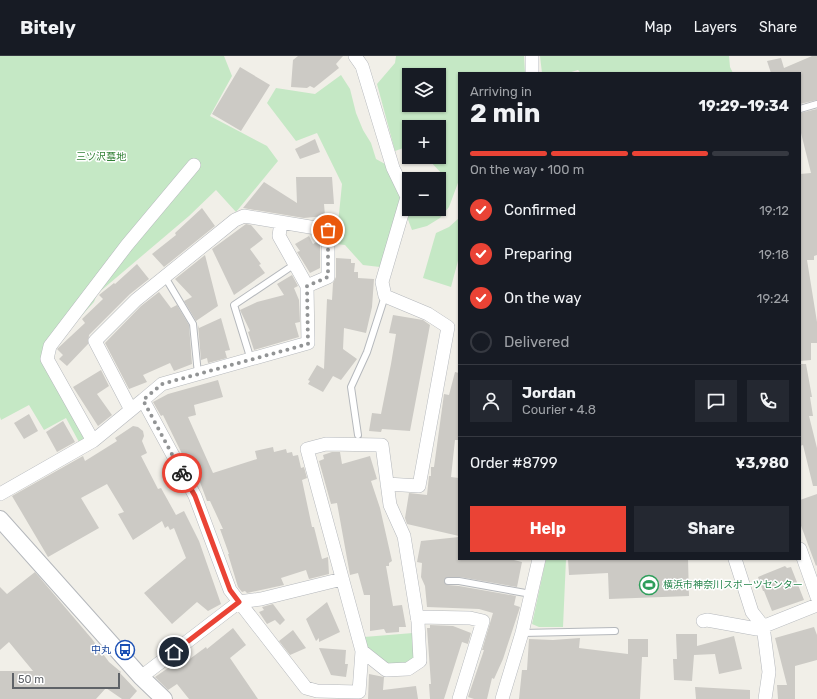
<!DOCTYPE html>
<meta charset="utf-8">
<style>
:root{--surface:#171b24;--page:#242831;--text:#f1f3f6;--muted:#9ea1a6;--line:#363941;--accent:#ea4335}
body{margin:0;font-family:Rubik,"Noto Sans JP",sans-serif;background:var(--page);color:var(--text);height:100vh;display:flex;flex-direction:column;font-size:15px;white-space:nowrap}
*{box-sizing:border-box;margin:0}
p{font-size:13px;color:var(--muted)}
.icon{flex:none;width:22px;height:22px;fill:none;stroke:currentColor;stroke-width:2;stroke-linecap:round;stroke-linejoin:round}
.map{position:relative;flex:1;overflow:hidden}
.drawer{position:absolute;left:458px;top:16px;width:343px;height:488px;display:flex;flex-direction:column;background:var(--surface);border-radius:0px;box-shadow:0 1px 3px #0004}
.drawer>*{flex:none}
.controls{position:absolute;left:402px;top:12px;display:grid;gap:8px}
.controls a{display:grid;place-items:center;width:44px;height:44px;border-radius:0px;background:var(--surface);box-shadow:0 1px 3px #0004;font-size:20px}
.scale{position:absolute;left:12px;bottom:10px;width:108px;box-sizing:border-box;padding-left:4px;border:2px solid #5f6368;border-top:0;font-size:11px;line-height:14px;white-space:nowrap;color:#5f6368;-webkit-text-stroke:3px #fff;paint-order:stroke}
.pin{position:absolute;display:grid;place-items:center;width:34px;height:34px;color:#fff;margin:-17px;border:2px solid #fff;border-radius:50%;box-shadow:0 1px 4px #0007}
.courier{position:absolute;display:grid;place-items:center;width:40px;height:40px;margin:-20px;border:3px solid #ea4335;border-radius:50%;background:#fff;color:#222;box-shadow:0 1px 5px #0007}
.overview em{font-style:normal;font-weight:700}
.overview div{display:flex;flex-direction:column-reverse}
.overview{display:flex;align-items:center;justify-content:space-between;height:68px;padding:0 12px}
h1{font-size:26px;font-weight:700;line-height:30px}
.bar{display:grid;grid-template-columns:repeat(4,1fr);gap:6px 4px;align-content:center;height:48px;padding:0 12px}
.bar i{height:5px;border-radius:3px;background:var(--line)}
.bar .current{background:var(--accent)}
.bar p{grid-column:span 4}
.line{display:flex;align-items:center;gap:10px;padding:0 12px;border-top:1px solid var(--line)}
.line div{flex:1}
.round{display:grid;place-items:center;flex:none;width:42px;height:42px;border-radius:0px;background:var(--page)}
ol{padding:0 12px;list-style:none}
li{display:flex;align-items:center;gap:12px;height:44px}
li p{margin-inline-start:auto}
li .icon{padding:4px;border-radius:50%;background:var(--accent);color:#fff;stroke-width:4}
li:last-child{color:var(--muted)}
li i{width:22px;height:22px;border:2px solid var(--line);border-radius:50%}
.button{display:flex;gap:8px;margin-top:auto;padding:8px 12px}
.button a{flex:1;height:46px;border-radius:0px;background:var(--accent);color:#fff;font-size:16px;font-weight:700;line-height:46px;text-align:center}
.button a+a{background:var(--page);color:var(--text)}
header{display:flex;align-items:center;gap:24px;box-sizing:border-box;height:56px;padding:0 20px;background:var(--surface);border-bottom:1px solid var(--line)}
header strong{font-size:19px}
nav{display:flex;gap:22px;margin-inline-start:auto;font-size:14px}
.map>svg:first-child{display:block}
</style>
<header>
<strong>Bitely</strong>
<nav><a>Map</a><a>Layers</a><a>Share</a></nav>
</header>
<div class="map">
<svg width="817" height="643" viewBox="0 0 817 643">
<rect width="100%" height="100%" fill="#f1efe8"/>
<path fill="#c5e8c5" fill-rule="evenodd" d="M0 0H224L232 20 210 60 267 90 278 105 236 156 216 134 189 160 97 238 94 246 42 303 86 382 79 386 66 362 44 374 29 349 1 364 0 361Z
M396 0H524L525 17H459V124L449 151 440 162 427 170 412 174 407 161 410 153H439V131L446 122 426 101H439V71H409V90L395 95 377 28 395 7ZM409 19H439V49H409Z
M540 0H729L730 11 733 17H581L578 14 568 17H542Z
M341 19 350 33 356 57 363 74 371 87 376 103 385 108 401 144 380 211 363 209 345 189 336 188 342 128 317 77 296 85 267 47 276 32 315 38Z
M459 162V201L451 231 423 222 436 177 449 171Z
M546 503H566L563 571H539L532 568Z
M413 577 415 601 407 608C386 609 369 605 364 581Z"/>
<path fill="#cccac5" d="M298 0H343L336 8 339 12 314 32 310 30 307 32 291 31 293 4Z
M812 0H817V44L800 48V17H771L767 5 781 2 784 12Z
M240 11 270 29 241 75 212 58Z
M817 53V199L814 200V204H807L817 266V287H811V304L800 305V118L811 117 800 73V57Z
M315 83 320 96 300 103 295 93Z
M296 121H332L334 148H324L325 160 304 162 243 152 264 126 297 147Z
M202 152 215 170 164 211 152 198 176 179 175 177Z
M246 168 251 169 263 183 250 193 261 208 259 209 265 217 234 239 212 193Z
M309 180 313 188 318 185 320 188V212L310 217 297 196 300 195 295 188Z
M205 199 218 250 196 265 184 245 192 241 175 223Z
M336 202 351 203V207H355L354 216H358V222L374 223 372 251 366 277 344 272 343 293 357 303 341 324 333 320 323 336 308 328 310 325 308 324 317 309 324 313 327 243 332 244 333 227 336 221Z
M137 208 149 223 130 238 89 279 88 288 67 310 59 303 63 299 57 293 85 267 82 263 103 243 99 239 114 227 115 228Z
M292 219 298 230 294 232 299 244 300 266 295 267 299 281 254 294 248 276 250 275 240 254 257 246 284 239 277 228Z
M159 236 171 252 177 249 189 269 192 308 174 315 170 307 143 319 147 326 129 333 105 287 141 250Z
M393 259 423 264 430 269 410 375 382 373 381 376 369 375 372 357 381 358 391 308 396 278 389 277Z
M221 262 230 294 225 295 227 302 208 307 207 302 201 304 198 269 199 272Z
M800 308H806L812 341H810L813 360H809L817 392V430H813L803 389 800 390Z
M101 314 109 330 97 338 112 359 98 370 73 331Z
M455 316 459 317V384H455L451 421 459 422V480L407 468 405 462 409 437 427 439 429 420H431V411H434L444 338 449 339Z
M218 324 223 341 194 349 196 359 188 361 213 417 257 403 255 395 273 391 274 396 286 393 287 397 292 396 293 400 298 399 301 412 304 411 307 422 302 424 312 471H314L322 503 328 501 329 518 309 523 306 514 281 522 284 529 247 537 245 535 242 536 238 531 228 498H229L220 473H223L210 445H207L194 410 191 412 188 405 186 406 163 359 161 360 153 346 168 338Z
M29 358 38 375 24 383 14 367Z
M63 365 75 386 57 396 46 376Z
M133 370 138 371 143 375 144 380 142 385 147 397 141 400 158 433 161 432 176 459 184 455 199 485 221 548 208 555 197 546 172 568 144 537 186 502 174 472 170 474 168 470 165 472 162 465 133 484 118 458 124 456 107 428 81 442 99 472 48 501 12 440 83 400 85 405 117 385 115 382Z
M332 396H340L342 408 370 400 377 423 371 425 380 452 392 505 389 507V510H386L393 550 402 549 406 571H399V576L386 577 384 573 370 575V539H364L358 517 350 519 337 447 331 448 319 405 324 403 323 399Z
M817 438V509L816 510 800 467V444Z
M459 481V503H510L522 506 517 531 460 521H448L444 525 448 529 459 530 516 540 514 549 520 551 503 603 494 623 492 622 487 643H474L468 641 484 594H482L493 557 479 553 427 551 425 530 421 521 422 507 417 506 421 485Z
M568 503H688L689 540 609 543 608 517 569 519Z
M785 510 787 512 791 511 804 544 772 555 764 535H763L758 521Z
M35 516 92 583 109 606 121 616 120 617 137 635 130 643H122L106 632 96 643H0V615H33L9 586 0 594V531L7 538Z
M327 546 340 576 319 586V582L316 585 306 563Z
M273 548 285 564 280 569 275 564 267 568 259 556 264 554 262 551Z
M430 569 453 570 471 577 468 588 462 586 444 643H430L429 628H431L427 572H430Z
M814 571 817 579V604L795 610V643H778L777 629H787L775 582Z
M233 572 246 589 230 602 258 643H189L177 628 168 634 155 621 184 601 187 605 206 591 207 593Z
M293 574 306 592 290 599 279 585Z
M676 578H697V590L734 580 742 613 719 618 715 598 694 599 692 625 674 624 673 603H677Z
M580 582 579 592 628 598V583H648V601H642L640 643H519L522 614H527L529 583 553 584Z
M319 592 346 594 345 608H348L346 621 331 619Z
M369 618 384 621 383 634 416 630 418 643H368Z
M695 631 750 634V643H696Z"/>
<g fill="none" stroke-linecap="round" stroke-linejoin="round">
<g stroke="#b5b8bc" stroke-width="8">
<path id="service" d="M800 53 817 48
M165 221 193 268 198 318
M251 304 234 249 295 208
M358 379 351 331 367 296 385 240
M448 525H459L531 538
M522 577 615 575"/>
</g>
<g stroke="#b5b8bc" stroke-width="14">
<path id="minor" d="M355 0 362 10 393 112 407 141 382 226 385 240 428 258 448 271 419 430 387 428
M532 0V17
M143 344 162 328 308 287 307 230 279 180 281 166
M131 354 95 285 136 244 235 164 244 160 328 174V221L307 230
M93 385 47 303 50 290 127 189 194 109
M0 438 93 385 143 344 195 440 230 534 306 632 317 635 359 636 362 595 307 393 326 388 382 389 390 449 404 480 418 566 420 605 408 613 386 614 362 595
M800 493 817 541
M735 503 752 556 763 570 769 616 765 643
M417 561 470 562 483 565 459 643
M703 565 707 564 757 573 817 549
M141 621 239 546 261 543 342 523
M502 643 522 577 539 503"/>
</g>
<g stroke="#b5b8bc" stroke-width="18">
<path id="tertiary" d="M0 463 141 621 164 643"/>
</g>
<use href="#service" stroke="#fff" stroke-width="6"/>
<use href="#minor" stroke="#fff" stroke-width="13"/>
<use href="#tertiary" stroke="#fff" stroke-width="16"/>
</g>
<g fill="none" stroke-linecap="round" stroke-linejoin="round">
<path stroke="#929495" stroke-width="4" stroke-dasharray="0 7.2" d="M182 417 143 344 162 328 308 288 307 230 328 221V174"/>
<path stroke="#ea4335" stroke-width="5" d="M174 596 239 546 230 534 195 440 182 417"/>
</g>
<defs>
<g id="stadium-ring" transform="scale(1)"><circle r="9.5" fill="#fff" stroke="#2e9e5b" stroke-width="1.5"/><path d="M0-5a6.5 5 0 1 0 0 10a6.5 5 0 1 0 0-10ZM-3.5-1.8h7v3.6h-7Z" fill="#2e9e5b"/></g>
<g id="bus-ring" transform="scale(1)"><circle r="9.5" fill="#fff" stroke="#1a4fb4" stroke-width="1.5"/><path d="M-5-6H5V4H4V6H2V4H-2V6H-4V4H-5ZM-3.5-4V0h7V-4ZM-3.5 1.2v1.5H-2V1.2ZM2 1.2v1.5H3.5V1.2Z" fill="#1a4fb4"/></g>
</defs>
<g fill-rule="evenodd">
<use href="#stadium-ring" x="649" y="529"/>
<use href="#bus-ring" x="125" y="594"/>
</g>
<g text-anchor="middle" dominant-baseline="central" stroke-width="3" stroke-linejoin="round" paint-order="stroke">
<g font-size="10" fill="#348238" stroke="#fff">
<text x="101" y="101">三ツ沢墓地</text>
</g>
<g font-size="10" fill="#27864d" stroke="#fff" text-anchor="start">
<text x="663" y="529">横浜市神奈川スポーツセンター</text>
</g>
<g font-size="10" fill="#164399" stroke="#fff" text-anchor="end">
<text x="111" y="594">中丸</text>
</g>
</g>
</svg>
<div class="controls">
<a><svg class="icon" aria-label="layers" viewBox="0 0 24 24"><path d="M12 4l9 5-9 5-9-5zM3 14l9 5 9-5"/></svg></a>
<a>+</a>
<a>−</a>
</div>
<div class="scale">50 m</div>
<div class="pin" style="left:328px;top:174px;background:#ea580c"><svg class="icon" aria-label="bag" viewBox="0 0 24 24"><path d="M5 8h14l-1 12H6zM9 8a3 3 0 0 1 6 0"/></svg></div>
<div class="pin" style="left:174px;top:596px;background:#1f2937"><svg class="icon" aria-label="home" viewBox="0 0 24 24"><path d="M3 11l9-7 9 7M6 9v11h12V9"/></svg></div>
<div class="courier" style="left:182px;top:417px"><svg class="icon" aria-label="bike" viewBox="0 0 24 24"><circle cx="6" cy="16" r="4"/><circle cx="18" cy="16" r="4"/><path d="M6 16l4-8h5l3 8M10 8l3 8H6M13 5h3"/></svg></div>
<section class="drawer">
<div class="overview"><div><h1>2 min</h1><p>Arriving in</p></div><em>19:29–19:34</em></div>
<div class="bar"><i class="current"></i><i class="current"></i><i class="current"></i><i></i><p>On the way · 100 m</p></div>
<ol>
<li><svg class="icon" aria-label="check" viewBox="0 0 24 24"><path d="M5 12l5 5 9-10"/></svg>Confirmed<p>19:12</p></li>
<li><svg class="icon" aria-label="check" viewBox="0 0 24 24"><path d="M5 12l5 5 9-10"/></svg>Preparing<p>19:18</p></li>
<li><svg class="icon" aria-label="check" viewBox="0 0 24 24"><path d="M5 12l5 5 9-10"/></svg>On the way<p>19:24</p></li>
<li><i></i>Delivered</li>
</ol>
<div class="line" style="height:72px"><a class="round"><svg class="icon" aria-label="person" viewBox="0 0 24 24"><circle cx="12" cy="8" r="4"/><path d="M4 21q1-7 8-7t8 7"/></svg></a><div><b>Jordan</b><p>Courier · 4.8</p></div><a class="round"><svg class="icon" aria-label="chat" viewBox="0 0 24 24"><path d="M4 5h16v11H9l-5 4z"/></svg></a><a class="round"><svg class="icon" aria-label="phone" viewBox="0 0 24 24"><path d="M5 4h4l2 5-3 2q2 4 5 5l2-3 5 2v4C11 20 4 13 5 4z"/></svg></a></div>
<div class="line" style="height:52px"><div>Order #8799</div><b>¥3,980</b></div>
<div class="button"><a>Help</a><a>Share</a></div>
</section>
</div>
